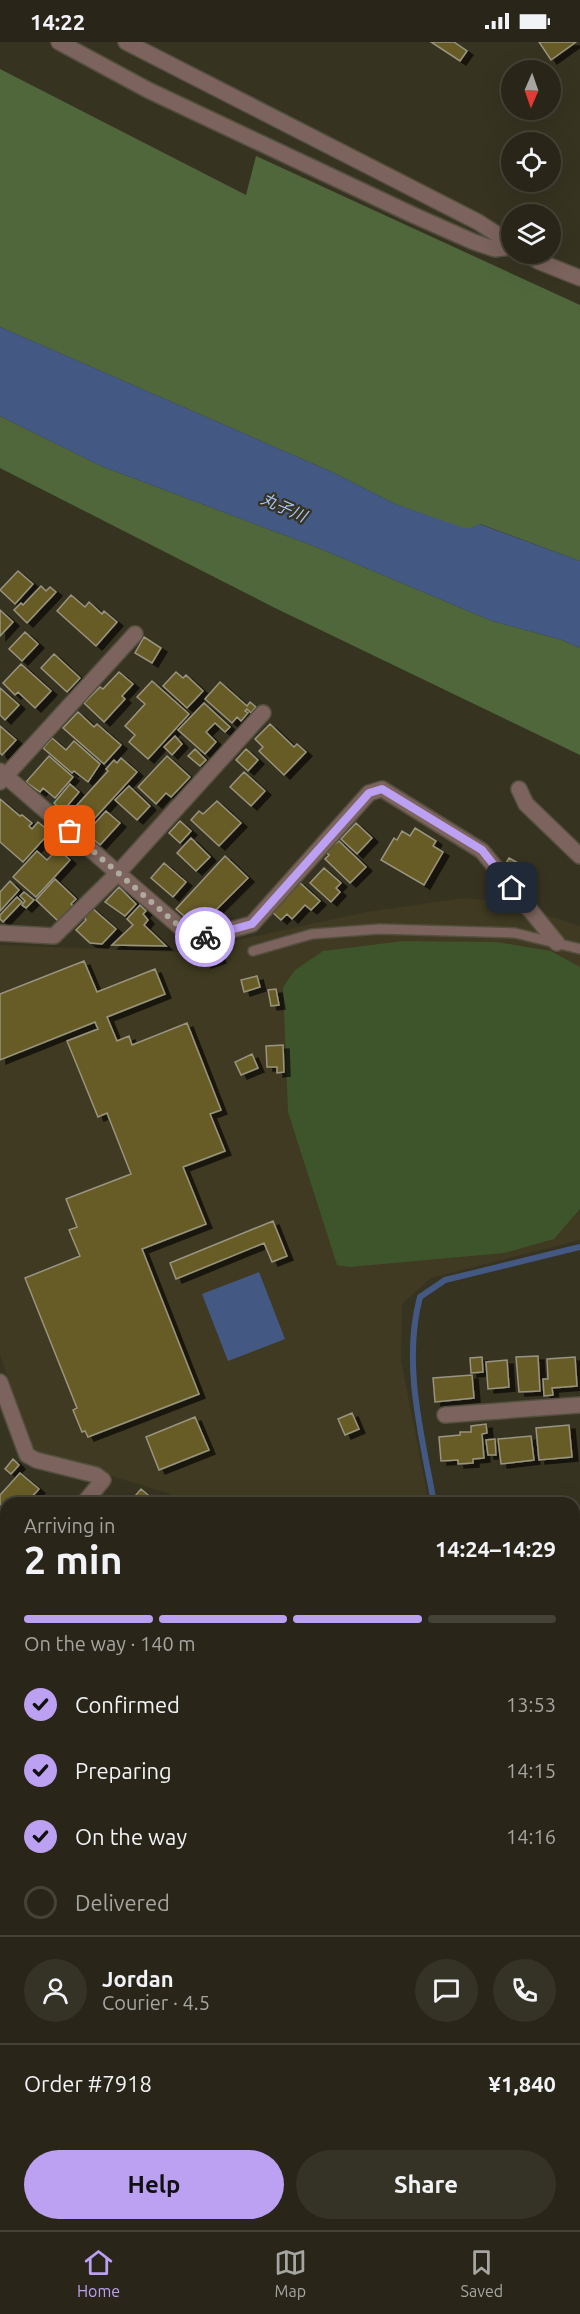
<!DOCTYPE html>
<meta charset="utf-8">
<style>
:root{--surface:#292619;--page:#353226;--text:#f1f3f6;--muted:#a5a5a2;--line:#454338;--accent:#bca0f2}
body{margin:0;font-family:Ubuntu,"Noto Sans JP",sans-serif;background:var(--page);color:var(--text);height:100vh;display:flex;flex-direction:column;font-size:22px;white-space:nowrap}
*{box-sizing:border-box;margin:0}
p{font-size:20px;color:var(--muted)}
.icon{flex:none;width:33px;height:33px;fill:none;stroke:currentColor;stroke-width:2;stroke-linecap:round;stroke-linejoin:round}
.map{position:relative;flex:1;overflow:hidden}
.sheet{position:absolute;left:0px;top:1455px;width:580px;height:734px;display:flex;flex-direction:column;background:var(--surface);border-radius:18px 18px 0 0;box-shadow:0 6px 24px #0002,0 0 0 2px var(--line)}
.sheet>*{flex:none}
.needle{width:39px;rotate:182deg}
.fabs{position:absolute;left:501px;top:18px;display:grid;gap:12px}
.fabs a{display:grid;place-items:center;width:60px;height:60px;border-radius:50%;background:var(--surface);box-shadow:0 6px 24px #0002,0 0 0 2px var(--line);font-size:30px}
.pin{position:absolute;display:grid;place-items:center;width:51px;height:51px;color:#fff;margin:-26px;border-radius:12px;box-shadow:0 3px 9px #0006}
.courier{position:absolute;display:grid;place-items:center;width:60px;height:60px;margin:-30px;border:4px solid #bca0f2;border-radius:50%;background:#fff;color:#222;box-shadow:0 2px 8px #0007}
.overview em{font-style:normal;font-weight:600}
.overview div{display:flex;flex-direction:column-reverse}
.overview{display:flex;align-items:center;justify-content:space-between;height:102px;padding:0 24px}
h1{font-size:39px;font-weight:600;line-height:45px}
.bar{display:grid;grid-template-columns:repeat(4,1fr);gap:9px 6px;align-content:center;height:72px;padding:0 24px}
.bar i{height:8px;border-radius:4px;background:var(--line)}
.bar .active{background:var(--accent)}
.bar p{grid-column:span 4}
.line{display:flex;align-items:center;gap:15px;padding:0 24px;border-top:2px solid var(--line)}
.line div{flex:1}
.round{display:grid;place-items:center;flex:none;width:63px;height:63px;border-radius:32px;background:var(--page)}
ol{padding:0 24px;list-style:none}
li{display:flex;align-items:center;gap:18px;height:66px}
li p{margin-inline-start:auto}
li .icon{padding:6px;border-radius:50%;background:var(--accent);color:#111;stroke-width:4}
li:last-child{color:var(--muted)}
li i{width:33px;height:33px;border:3px solid var(--line);border-radius:50%}
.primary-button{display:flex;gap:12px;margin-top:auto;padding:12px 24px}
.primary-button a{flex:1;height:69px;border-radius:36px;background:var(--accent);color:#111;font-size:24px;font-weight:600;line-height:69px;text-align:center}
.primary-button a+a{background:var(--page);color:var(--text)}
.status{display:flex;justify-content:space-between;align-items:center;height:42px;padding:0 30px;background:var(--surface);direction:ltr}
.status svg{height:16px;fill:currentColor}
.tabs{display:flex;justify-content:space-around;align-items:center;height:84px;border-top:2px solid var(--line);background:var(--surface);font-size:16px;color:var(--muted)}
.tabs a{display:grid;justify-items:center;gap:3px}
.tabs .active{color:var(--accent)}
.map>svg:first-child{display:block}
</style>
<div class="status"><b>14:22</b><svg viewBox="0 0 49 12"><path d="M0 12V9h3v3zM5 12V6h3v6zM10 12V3h3v9zM15 12V0h3v12zM26 1h20v11H26zM47 4h2v5h-2z"/></svg></div>
<div class="map">
<svg width="580" height="2188" viewBox="0 0 580 2188">
<defs>
<filter id="shadow"><feDropShadow dx="6" dy="4" stdDeviation="0" flood-color="#0009"/></filter>
</defs>
<rect width="100%" height="100%" fill="#373321"/>
<path fill="#3f3a21" d="M464 856 510 861 580 884V1198L431 1236 402 1262 401 1318 429 1461H176L170 1452 38 1411 31 1401 0 1313V903L182 910 367 870Z
M0 1785 6 1790V2003L0 1998Z
M6 2150V2182L134 2183 131 2188H0V2157Z
M221 2183H430L424 2188H227Z"/>
<path fill="#3e542b" d="M403 899 497 900 551 909 580 925V1167L554 1197 504 1211 350 1225 337 1223 288 1070 283 945 295 928 323 909Z"/>
<path fill="#4f673a" d="M0 27 246 153 256 114 580 263V519L480 482 472 486 464 487 395 462 332 430 0 285Z
M0 374 101 424 316 505 492 579 562 598 580 606V713L275 566 0 426Z"/>
<path fill="#435984" d="M0 285 332 430 395 462 464 486H472L479 482 580 519V606L562 598 492 579 316 505 101 424 0 374Z
M259 1230 285 1297 228 1319 202 1252Z"/>
<g fill="none" stroke-linecap="round" stroke-linejoin="round">
<path stroke="#435984" stroke-width="6" d="M434 1461C422 1394 402 1322 420 1255L445 1238 580 1205
M574 2017 580 2036
M0 2150 6 2143"/>
</g>
<path fill="#685c25" stroke="#98947f" stroke-width="1.5" filter="url(#shadow)" d="M431 0H454L467 9 460 19Z
M539 0H576L551 18Z
M18 529 33 542 15 562 0 548Z
M41 544 46 549 50 545 56 550 27 581 14 568 21 561 23 563Z
M71 553 85 565 89 560 102 572 104 569 117 580 96 604 57 569Z
M0 568 13 580 0 594Z
M25 590 38 602 22 619 9 607Z
M144 595 161 606 152 621 135 611Z
M54 612 80 636 67 650 41 626Z
M21 622 51 649 35 666 18 650 15 653 3 641Z
M119 630 133 642 122 654 125 657 104 680 84 661 100 645 103 647Z
M176 630 183 636 186 633 203 649 187 666 163 644Z
M152 639 189 672 148 717 129 700 135 693 125 684 145 662 137 655Z
M220 640 247 664 250 660 256 665 251 671 247 667 245 669 248 671 241 679 237 675 232 681 205 657Z
M0 646 19 663 5 678 0 673Z
M204 661 230 685 225 690 215 681 206 690 216 700 205 712 178 688Z
M78 670 94 685 97 682 121 703 104 722 63 686Z
M270 682 294 705 297 702 306 710 284 733 259 709 263 705 255 697Z
M0 684 16 698 2 713 0 711Z
M175 694 182 702 172 713 164 705Z
M52 696 66 708 74 699 100 722 88 740 74 729 72 731 43 706Z
M195 707 206 718 200 724 188 714Z
M246 707 258 718 248 729 236 718Z
M49 714 73 735 55 756 43 746 40 750 26 740Z
M167 714 190 735 171 755 166 751 156 762 138 745Z
M121 716 137 730 84 788 68 773 108 729 106 727 114 718 117 721Z
M244 730 265 749 251 764 230 745Z
M70 742 79 750 63 769 54 761Z
M129 744 150 764 137 778 115 758Z
M0 757 20 774 22 773 32 781 29 784 32 787 38 780 50 790 23 820 0 800Z
M217 759 241 781 219 804 191 778 199 769 203 772Z
M106 769 120 781 100 803 86 791Z
M180 779 191 789 180 801 169 791Z
M356 781 372 796 357 812 341 797Z
M415 786 436 799 433 804 443 810 424 843 381 818 394 796 397 798 402 789 410 794Z
M191 796 210 815 196 829 177 811Z
M339 799 366 825 350 841 325 817 329 813 325 809Z
M58 807 70 818 36 855 13 835 37 809 47 818Z
M225 814 248 836 198 886 176 867Z
M509 816 520 822 516 829 505 823Z
M164 821 186 840 173 855 151 836Z
M324 826 341 841 336 846 340 850 331 860 310 841Z
M55 837 76 857 71 862 74 865 59 880 36 858Z
M10 839 19 848 0 869V850Z
M298 839 320 859 311 868 305 863 292 877 287 872 281 878 271 869Z
M119 845 136 862 125 874 105 860Z
M24 850 34 858 26 866 22 863 25 859 20 854Z
M17 855 22 860 3 880 0 877V873Z
M140 863 146 869 143 872 148 878 144 883 166 904 112 903 133 883 127 877Z
M92 866 116 887 102 902 90 901 76 888 86 878 84 875Z
M218 909 220 917 205 922 203 913Z
M84 919 97 950 155 927 165 952 107 975 117 999 129 994 132 1003 187 981 221 1068 210 1072 225 1109 183 1125 206 1182 142 1207 199 1352 88 1395 85 1389 82 1390 73 1368 77 1366 25 1236 80 1214 69 1188 77 1185 66 1157 131 1132 107 1071 98 1075 67 999 98 987 95 980 0 1018V952Z
M257 934 260 945 244 950 241 938Z
M276 947 279 963 271 964 268 948Z
M283 1003 284 1030 277 1031V1025H267L266 1004Z
M252 1012 258 1026 241 1033 235 1020Z
M273 1179 287 1214 272 1220 264 1201 176 1237 170 1221Z
M538 1314 540 1349 519 1350 516 1315Z
M482 1315 483 1330 471 1331 470 1316Z
M575 1315 577 1344 552 1346 553 1353 544 1354 543 1337H548L547 1317Z
M507 1318 509 1345 488 1347 486 1320Z
M472 1333 474 1356 435 1360 433 1336Z
M352 1371 359 1387 345 1393 338 1377Z
M195 1375 209 1408 159 1428 146 1395Z
M486 1382 487 1391 482 1392 484 1416 473 1417V1421L458 1422V1418L441 1419 439 1395 460 1393V1390H471V1384Z
M569 1383 572 1415 539 1418 536 1386Z
M531 1394 534 1418 501 1422 498 1397Z
M495 1397 496 1413H488L486 1398Z
M13 1417 19 1423 11 1432 5 1427Z
M20 1431 39 1447 26 1461H6V1468L0 1462V1453Z
M141 1447 154 1458 152 1461H129Z
M0 1473 6 1478V1495L0 1502Z
M6 1508V1533L0 1540V1514Z
M574 1543H580V1572L574 1573Z
M580 1607V1651L576 1652 574 1608Z
M6 1680V1696L3 1700 6 1703V1746L0 1752V1687Z
M574 1694 576 1704H580V1721H574Z
M0 1872 6 1878V1951L0 1957Z
M5 2071 6 2118 0 2125V2077Z
M6 2164V2182H37L32 2188H0V2171Z
M383 2182H419L422 2185 419 2188H378Z"/>
<g fill="none" stroke-linecap="round" stroke-linejoin="round">
<g stroke="#545040" stroke-width="12">
<path id="service" d="M253 909 312 892 380 887 515 891 580 907"/>
</g>
<g stroke="#545040" stroke-width="18">
<path id="minor" d="M59 0 148 48 413 173 474 200 495 207 512 205
M126 0 478 180 512 202
M527 212 540 220 580 236
M0 729 195 898 252 882 369 751 382 747 482 809 557 901
M0 740 135 592
M519 747 526 762 580 814
M0 891 54 894 118 831 263 671
M0 1340 27 1413 36 1418 96 1433 103 1438 84 1461
M445 1373 580 1363
M0 1560 6 1553
M574 1598H580
M438 2182 439 2188
M139 2188 142 2182"/>
</g>
<g stroke="#545040" stroke-width="20">
<path id="trunk" d="M0 2023 6 2028
M184 2182 190 2188"/>
</g>
<use href="#service" stroke="#7c635d" stroke-width="9"/>
<use href="#minor" stroke="#7c635d" stroke-width="15"/>
<use href="#trunk" stroke="#d29b8d" stroke-width="16"/>
</g>
<g fill="none" stroke-linecap="round" stroke-linejoin="round">
<path stroke="#aeab9d" stroke-width="6" stroke-dasharray="0 10.8" d="M70 789 195 898 205 895"/>
<path stroke="#bca0f2" stroke-width="8" d="M205 895 252 882 369 751 382 747 482 808 512 846"/>
</g>
<g text-anchor="middle" dominant-baseline="central" stroke-width="4.5" stroke-linejoin="round" paint-order="stroke">
<g font-size="16" font-style="italic" fill="#a7c4fb" stroke="#373321">
<text transform="translate(284 465) rotate(24)">丸子川</text>
</g>
</g>
</svg>
<div class="fabs">
<a><svg class="needle" viewBox="-14 -14 28 28"><path d="M0-13l5 13h-10z" fill="#e53935"/><path d="M0 13l5-13h-10z" fill="#a5a5a2"/></svg></a>
<a><svg class="icon" aria-label="locate" viewBox="0 0 24 24"><circle cx="12" cy="12" r="6"/><path d="M12 2v4M12 18v4M2 12h4M18 12h4"/></svg></a>
<a><svg class="icon" aria-label="layers" viewBox="0 0 24 24"><path d="M12 4l9 5-9 5-9-5zM3 14l9 5 9-5"/></svg></a>
</div>
<div class="pin" style="left:70px;top:789px;background:#ea580c"><svg class="icon" aria-label="bag" viewBox="0 0 24 24"><path d="M5 8h14l-1 12H6zM9 8a3 3 0 0 1 6 0"/></svg></div>
<div class="pin" style="left:512px;top:846px;background:#1f2937"><svg class="icon" aria-label="home" viewBox="0 0 24 24"><path d="M3 11l9-7 9 7M6 9v11h12V9"/></svg></div>
<div class="courier" style="left:205px;top:895px"><svg class="icon" aria-label="bike" viewBox="0 0 24 24"><circle cx="6" cy="16" r="4"/><circle cx="18" cy="16" r="4"/><path d="M6 16l4-8h5l3 8M10 8l3 8H6M13 5h3"/></svg></div>
<section class="sheet">
<div class="overview"><div><h1>2 min</h1><p>Arriving in</p></div><em>14:24–14:29</em></div>
<div class="bar"><i class="active"></i><i class="active"></i><i class="active"></i><i></i><p>On the way · 140 m</p></div>
<ol>
<li><svg class="icon" aria-label="check" viewBox="0 0 24 24"><path d="M5 12l5 5 9-10"/></svg>Confirmed<p>13:53</p></li>
<li><svg class="icon" aria-label="check" viewBox="0 0 24 24"><path d="M5 12l5 5 9-10"/></svg>Preparing<p>14:15</p></li>
<li><svg class="icon" aria-label="check" viewBox="0 0 24 24"><path d="M5 12l5 5 9-10"/></svg>On the way<p>14:16</p></li>
<li><i></i>Delivered</li>
</ol>
<div class="line" style="height:108px"><a class="round"><svg class="icon" aria-label="person" viewBox="0 0 24 24"><circle cx="12" cy="8" r="4"/><path d="M4 21q1-7 8-7t8 7"/></svg></a><div><b>Jordan</b><p>Courier · 4.5</p></div><a class="round"><svg class="icon" aria-label="chat" viewBox="0 0 24 24"><path d="M4 5h16v11H9l-5 4z"/></svg></a><a class="round"><svg class="icon" aria-label="phone" viewBox="0 0 24 24"><path d="M5 4h4l2 5-3 2q2 4 5 5l2-3 5 2v4C11 20 4 13 5 4z"/></svg></a></div>
<div class="line" style="height:78px"><div>Order #7918</div><b>¥1,840</b></div>
<div class="primary-button"><a>Help</a><a>Share</a></div>
</section>
</div>
<nav class="tabs">
<a class="active"><svg class="icon" aria-label="home" viewBox="0 0 24 24"><path d="M3 11l9-7 9 7M6 9v11h12V9"/></svg>Home</a>
<a><svg class="icon" aria-label="map" viewBox="0 0 24 24"><path d="M3 6l6-2 6 2 6-2v14l-6 2-6-2-6 2zM9 4v14M15 6v14"/></svg>Map</a>
<a><svg class="icon" aria-label="saved" viewBox="0 0 24 24"><path d="M7 4h10v16l-5-4-5 4z"/></svg>Saved</a>
</nav>
